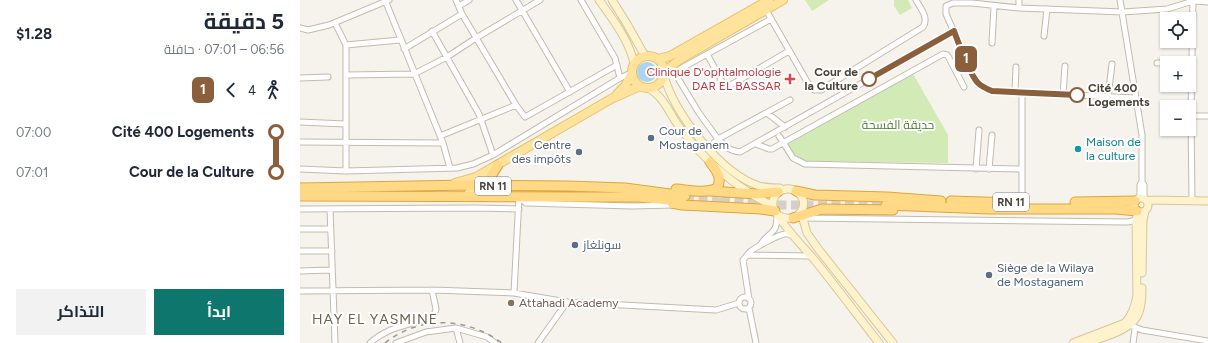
<!DOCTYPE html>
<html lang="ar">
<head>
<meta charset="utf-8">
<style>
	:root { --surface:#fff; --page:#f2f2f3; --text:#1f2937; --muted:#747a83; --accent:#0f766e }
	body { margin:0; font-family:Figtree,Cairo,sans-serif; background:var(--page); color:var(--text); direction:rtl; height:100vh; display:flex; flex-direction:column; font-size:15px; white-space:nowrap }
	* { box-sizing:border-box; margin:0 }
	p { font-size:13px; color:var(--muted) }
	.icon { flex:none; width:22px; height:22px; fill:none; stroke:currentColor; stroke-width:2; stroke-linecap:round; stroke-linejoin:round }
	.map { position:relative; flex:1; overflow:hidden; direction:ltr }
	.details { display:flex; flex-direction:column; background:var(--surface); width:300px }
	.details>* { flex:none }
	.badge { padding:0 8px; border-radius:6px; font-size:14px; line-height:26px }
	.buttons { position:absolute; left:860px; top:12px; display:grid; gap:8px }
	.buttons a { display:grid; place-items:center; width:36px; height:36px; border-radius:0px; background:var(--surface); box-shadow:0 1px 3px #0004; font-size:20px }
	.map>.badge { position:absolute; translate:-50% -50%; box-shadow:0 0 0 2px #fff }
	.legs { display:flex; align-items:center; gap:6px; height:44px; padding:0 16px; font-size:13px }
	.legs p { margin-inline-start:auto }
	.summary { display:flex; align-items:center; justify-content:space-between; height:68px; padding:0 16px }
	h1 { font-size:22px; font-weight:700; line-height:30px }
	.primary-button { display:flex; gap:8px; margin-top:auto; padding:8px 16px }
	.primary-button a { flex:1; height:46px; border-radius:0px; background:var(--accent); color:#fff; font-size:16px; font-weight:700; line-height:46px; text-align:center }
	.primary-button a+a { background:var(--page); color:var(--text) }
	ul { padding:0 16px; list-style:none }
	li { display:flex; align-items:center; gap:14px; height:40px; font-size:15px }
	li i { display:grid; place-items:center; width:6px; height:100%; margin:0 5px; background:currentColor }
	li i::after { content:''; width:10px; height:10px; margin:-5px; border:3px solid; border-radius:50%; background:var(--surface) }
	li p { margin-inline-start:auto }
	li:first-child i { background:linear-gradient(#0000 50%,currentColor 0) }
	li:last-child i { background:linear-gradient(currentColor 50%,#0000 0) }
	main { display:flex; flex:1; min-height:0 }
	.map>svg:first-child { display:block }
	.green { fill:#d2eab5 }
	.water { fill:#a9d4f2 }
	.lines { fill:none; stroke-linecap:round; stroke-linejoin:round }
	.trunk-tunnel { stroke:#d4d0c8; stroke-width:9; stroke-dasharray:9 4.5; stroke-linecap:butt }
	.minor-casing { stroke:#c2bbae; stroke-width:7 }
	.secondary-casing { stroke:#d6c79b; stroke-width:9 }
	.primary-casing { stroke:#e6c16a; stroke-width:10 }
	.trunk-casing { stroke:#e0a43c; stroke-width:11 }
	.minor { stroke:#fff; stroke-width:5 }
	.secondary { stroke:#fff3cd; stroke-width:7 }
	.primary { stroke:#ffe39c; stroke-width:8 }
	.trunk { stroke:#ffd985; stroke-width:9 }
	.rail { stroke:#9a9a9a; stroke-width:1.5; stroke-dasharray:5 5; stroke-linecap:butt }
	.line-1-casing { stroke:#fff; stroke-width:9 }
	.line-1 { stroke:#8b5e3c; stroke-width:6 }
	.health-dot { fill:#e0444e; stroke:#fff; stroke-width:1.5 }
	.stop-1-dot { fill:#fff; stroke:#8b5e3c; stroke-width:2 }
	.service-dot { fill:#5c6f8a; stroke:#fff; stroke-width:1.5 }
	.culture-dot { fill:#0f9aa8; stroke:#fff; stroke-width:1.5 }
	.education-dot { fill:#8d6e63; stroke:#fff; stroke-width:1.5 }
	.labels { text-anchor:middle; stroke-width:4; stroke-linejoin:round; paint-order:stroke }
	.shield { fill:#fff; stroke:#817c74; stroke-width:1 }
	.shield-label { font-size:11px; font-weight:bold; fill:#4b4439 }
	.health-label { font-size:12px; fill:#be3a42; stroke:#fff; text-anchor:end }
	.stop-label { font-size:12px; font-weight:bold; fill:#4b4439; stroke:#fff; text-anchor:end }
	.park-label { font-size:12px; fill:#4a7f2a; stroke:#fff }
	.service-label { font-size:12px; fill:#4e5e75; stroke:#fff; text-anchor:start }
	.culture-label { font-size:12px; fill:#0d838f; stroke:#fff; text-anchor:start }
	.education-label { font-size:12px; fill:#785e54; stroke:#fff; text-anchor:start }
	.quarter-label { font-size:14px; letter-spacing:1px; fill:#6e6250; stroke:#fff }
</style>
</head>
<body>
<main>
<div class="map">
<svg width="908" height="343" viewBox="0 0 908 343">
	<rect width="100%" height="100%" fill="#f6f3ec"/>
	<path class="green" d="M 505,0 L 529,0 L 512,11 Z
		M 594,0 L 608,0 L 612,8 L 600,15 L 594,6 Z
		M 612,72 L 648,135 L 648,163 L 506,161 L 495,156 L 487,145 Z"/>
	<path class="water" d="M337 72a10 10 0 1 1 20 0a10 10 0 1 1-20 0Z"/>
	<g class="lines">
		<path class="trunk-tunnel" d="M 385,198 L 427,203
			M 421,199 L 445,202 L 468,202
			M 464,205 L 586,205"/>
		<g class="minor-casing">
			<path id="minor" d="M 85,0 L 143,143 L 150,168
				M 156,0 L 162,14 L 216,105 L 225,117 L 317,65
				M 216,0 L 270,92
				M 281,0 L 315,58 L 320,78
				M 820,0 L 842,135 L 842,182 L 844,185 L 844,199
				M 159,6 L 169,0
				M 719,8 L 719,0
				M 466,10 L 509,85 L 514,90 L 521,90 L 623,27 C 629,18 621,9 616,0
				M 471,19 L 380,69 L 377,74 L 379,80 L 399,113 L 418,139 L 490,100
				M 35,23 L 46,45 L 46,171
				M 0,28 L 8,30 L 29,25 L 89,0
				M 132,31 L 179,114 L 193,155
				M 744,36 L 747,9
				M 692,43 L 694,6
				M 46,45 L 100,40
				M 104,49 L 162,14
				M 407,54 L 424,85 L 429,86 L 489,51
				M 857,63 L 892,63
				M 46,75 L 114,74 L 147,57 L 176,38 L 240,0
				M 0,78 L 28,77
				M 715,92 L 716,67
				M 763,95 L 765,66
				M 808,97 L 812,64
				M 836,98 L 692,91 L 684,88 L 677,83 L 673,75 L 646,14 L 646,6 L 653,3 L 672,3 L 719,8 L 823,12 L 867,9 L 893,1 L 908,2
				M 467,113 L 485,127
				M 891,116 L 908,116
				M 0,122 L 45,124
				M 140,136 L 216,105
				M 479,136 L 493,158 L 505,164 L 721,169
				M 0,142 L 143,143
				M 456,144 L 469,149 L 472,149 L 643,54 L 647,55 L 649,58 L 664,87
				M 408,148 L 418,139 C 425,146 429,151 440,152 L 654,31
				M 0,169 L 46,171 L 157,168 L 173,164 L 193,155 L 320,78 L 331,73
				M 676,169 L 679,130
				M 689,169 L 692,135
				M 220,198 L 226,203 L 332,206 L 374,205
				M 840,198 L 840,185 L 842,182
				M 892,200 L 891,116 L 893,0
				M 722,203 L 722,93
				M 0,209 L 175,208 L 219,209
				M 30,209 L 35,343
				M 502,218 L 828,222 L 836,220
				M 0,229 L 30,229
				M 461,244 C 471,229 477,236 477,214
				M 0,251 L 32,251
				M 448,255 L 511,256
				M 0,271 L 31,270
				M 0,291 L 132,290 L 214,293 L 267,302 L 416,310 L 439,303
				M 214,293 L 219,197
				M439 303a6 6 0 1 1 12 0a6 6 0 1 1-12 0Z
				M 449,299 L 443,260 C 446,257 448,253 451,251 C 456,247 480,234 485,234 C 487,233 490,235 491,235
				M 449,308 L 456,343
				M 827,324 L 842,330 L 908,341
				M 156,328 L 160,343
				M 70,343 C 91,324 110,327 134,315 L 136,309 L 132,290
				M 96,343 L 126,332 L 156,328 L 187,337 L 195,343
				M 238,343 L 267,302
				M 833,343 L 835,329"/>
		</g>
		<g class="secondary-casing">
			<path id="secondary" d="M 299,0 C 312,18 329,40 334,63
				M 312,0 L 327,24 L 345,56
				M 364,76 C 375,114 420,173 459,186 C 466,188 473,188 480,188
				M 348,88 C 364,96 370,115 380,128 C 405,161 436,188 473,206
				M834 205a7 7 0 1 1 14 0a7 7 0 1 1-14 0Z
				M 846,200 L 908,201
				M 501,212 L 507,233 L 519,250 L 593,343
				M 478,215 C 497,227 513,203 497,192 C 493,189 488,188 483,190 C 476,192 472,199 473,206 C 476,218 503,247 512,257 C 535,285 557,315 579,343
				M 842,273 L 843,220 L 845,211
				M 773,343 L 825,323 C 832,316 835,306 837,296 L 836,220 L 838,212
				M 787,343 C 803,337 834,330 839,312 C 842,304 842,296 842,288"/>
		</g>
		<g class="primary-casing">
			<path id="primary" d="M332 72a16 16 0 1 1 32 0a16 16 0 1 1-32 0Z
				M 358,59 L 370,56 L 469,0
				M 364,72 L 379,60 L 483,0
				M 317,94 L 325,86 L 331,75
				M 155,183 L 176,177 L 311,99 L 340,86
				M 165,197 L 191,171"/>
		</g>
		<g class="trunk-casing">
			<path id="trunk" d="M 198,165 L 190,178 C 191,184 194,185 199,186
				M 0,188 L 168,185 L 268,186 L 325,188 L 385,196
				M 376,189 C 389,190 405,194 417,188 C 423,178 416,170 410,162
				M 409,191 L 457,194 L 478,192
				M 496,191 L 515,195 L 587,197 L 641,201
				M 0,196 L 288,197 L 339,197 L 369,200 L 382,199
				M 651,201 L 716,203
				M 775,202 L 835,201
				M 372,203 L 382,205 L 461,209 L 475,211
				M 586,205 L 689,209 L 816,209 L 837,211
				M 493,218 L 522,209 L 593,210"/>
		</g>
		<use href="#minor" class="minor"/>
		<use href="#secondary" class="secondary"/>
		<use href="#primary" class="primary"/>
		<use href="#trunk" class="trunk"/>
		<path class="rail" d="M 85,343 C 120,315 167,317 202,343"/>
	</g>
	<g class="lines">
		<g class="line-1-casing">
			<path id="line-1" d="M 569,79 L 654,31 C 659,44 669,74 678,83 C 682,87 687,89 692,91 L 777,95"/>
		</g>
		<use href="#line-1" class="line-1"/>
	</g>
	<path class="health-dot" d="M488 73h4v4h4v4h-4v4h-4v-4h-4v-4h4z"/>
	<g class="stop-1-dot">
		<circle cx="569" cy="79" r="7"/>
		<circle cx="777" cy="95" r="7"/>
	</g>
	<g class="service-dot">
		<circle cx="351" cy="138" r="4"/>
		<circle cx="279" cy="152" r="4"/>
		<circle cx="275" cy="245" r="4"/>
		<circle cx="689" cy="275" r="4"/>
	</g>
	<circle class="culture-dot" cx="778" cy="149" r="4"/>
	<circle class="education-dot" cx="211" cy="303" r="4"/>
	<g class="labels">
		<g class="shield">
			<rect x="175" y="177" width="36" height="18" rx="3"/>
			<rect x="693" y="193" width="36" height="18" rx="3"/>
		</g>
		<g class="shield-label">
			<text x="193" y="190">RN 11</text>
			<text x="711" y="206">RN 11</text>
		</g>
		<g class="health-label">
			<text x="481" y="76">Clinique D'ophtalmologie<tspan x="481" dy="14">DAR EL BASSAR</tspan></text>
		</g>
		<g class="stop-label">
			<text x="558" y="76">Cour de<tspan x="558" dy="14">la Culture</tspan></text>
			<text x="788" y="92" text-anchor="start">Cité 400<tspan x="788" dy="14">Logements</tspan></text>
		</g>
		<g class="park-label">
			<text x="598" y="129">حديقة الفسحة</text>
		</g>
		<g class="service-label">
			<text x="359" y="135">Cour de<tspan x="359" dy="14">Mostaganem</tspan></text>
			<text x="271" y="149" text-anchor="end">Centre<tspan x="271" dy="14">des impôts</tspan></text>
			<text x="283" y="249">سونلغاز</text>
			<text x="697" y="272">Siège de la Wilaya<tspan x="697" dy="14">de Mostaganem</tspan></text>
		</g>
		<g class="culture-label">
			<text x="786" y="146">Maison de<tspan x="786" dy="14">la culture</tspan></text>
		</g>
		<g class="education-label">
			<text x="219" y="307">Attahadi Academy</text>
		</g>
		<g class="quarter-label">
			<text x="75" y="324">HAY EL YASMINE</text>
		</g>
	</g>
</svg>
<div class="buttons">
<a><svg class="icon" aria-label="locate" viewBox="0 0 24 24"><circle cx="12" cy="12" r="6"/><path d="M12 2v4M12 18v4M2 12h4M18 12h4"/></svg></a>
<a>+</a>
<a>−</a>
</div>
<b class="badge" style="left:666px;top:59px;background:#8b5e3c;color:#fff">1</b>
</div>
<section class="details">
<div class="summary"><div><h1>5 دقيقة</h1><p>06:56 – 07:01 · حافلة</p></div><b>$1.28</b></div>
<div class="legs"><svg class="icon" aria-label="walk" viewBox="0 0 24 24"><circle cx="13" cy="4" r="2"/><path d="M13 8l-2 6 4 7M11 14l-3 7M7 12l3-4h3l4 4"/></svg>4<svg class="icon" aria-label="back" viewBox="0 0 24 24"><path d="M15 5l-7 7 7 7"/></svg><b class="badge" style="background:#8b5e3c;color:#fff">1</b></div>
<ul>
<li><i style="color:#8b5e3c"></i><b>Cité 400 Logements</b><p>07:00</p></li>
<li><i style="color:#8b5e3c"></i><b>Cour de la Culture</b><p>07:01</p></li>
</ul>
<div class="primary-button"><a>ابدأ</a><a>التذاكر</a></div>
</section>
</main>
</body>
</html>
